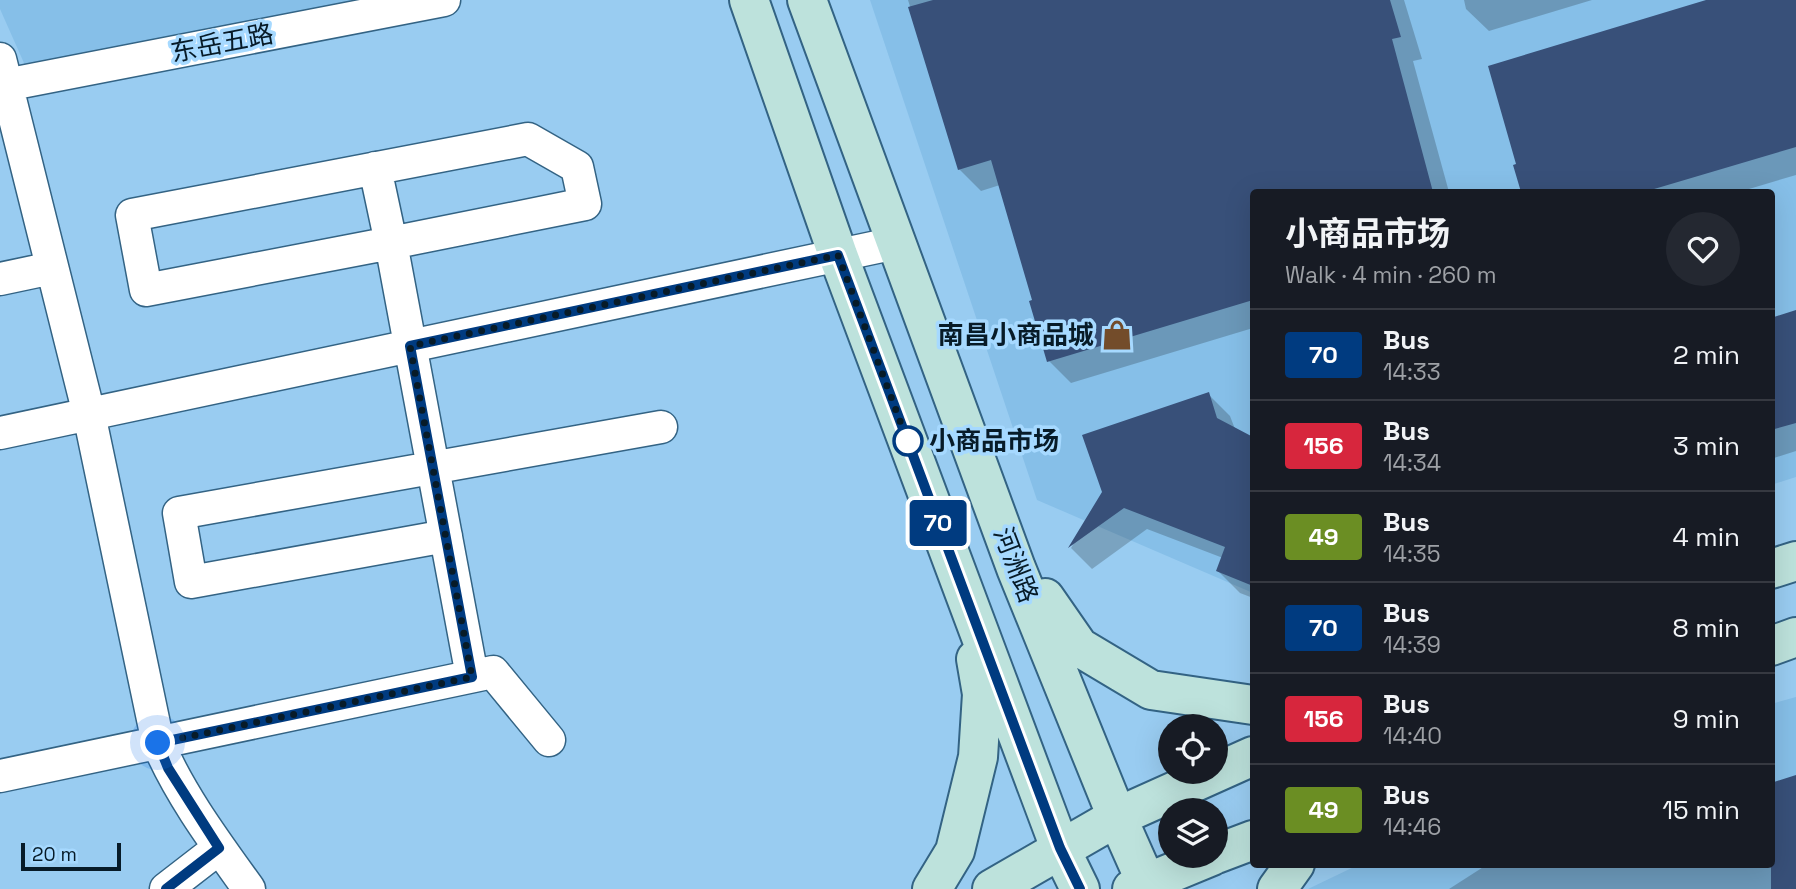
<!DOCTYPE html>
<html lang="en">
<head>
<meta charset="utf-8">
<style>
	:root { --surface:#171b24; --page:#242831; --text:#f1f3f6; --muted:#9ea1a6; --line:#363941 }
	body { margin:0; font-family:"Space Grotesk","Noto Sans SC",sans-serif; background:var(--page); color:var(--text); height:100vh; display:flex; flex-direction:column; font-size:26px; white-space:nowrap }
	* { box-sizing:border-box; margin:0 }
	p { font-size:23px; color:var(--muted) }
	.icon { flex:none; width:38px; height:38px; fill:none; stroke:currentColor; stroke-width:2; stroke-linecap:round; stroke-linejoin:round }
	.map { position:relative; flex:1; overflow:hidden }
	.side { position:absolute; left:1250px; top:189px; width:525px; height:679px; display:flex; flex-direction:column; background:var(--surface); border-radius:7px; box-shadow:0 7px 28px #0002 }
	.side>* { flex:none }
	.badge { padding:0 14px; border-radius:5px; font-size:24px; line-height:46px }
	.controls { position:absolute; left:1158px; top:714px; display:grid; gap:14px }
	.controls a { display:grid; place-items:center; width:70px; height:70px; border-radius:50%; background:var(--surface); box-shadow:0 7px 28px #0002; font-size:35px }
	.scale { position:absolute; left:21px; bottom:18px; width:100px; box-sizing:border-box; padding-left:7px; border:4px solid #071b28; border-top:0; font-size:19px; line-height:24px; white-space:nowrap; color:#071b28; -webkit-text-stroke:5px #a6d9ff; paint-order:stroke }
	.you { position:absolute; width:35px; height:35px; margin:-18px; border:5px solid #fff; border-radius:50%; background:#1a73e8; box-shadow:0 0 0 10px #1a73e833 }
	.map>.badge { position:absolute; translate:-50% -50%; box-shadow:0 0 0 4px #fff }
	.round { display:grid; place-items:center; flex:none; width:74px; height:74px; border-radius:37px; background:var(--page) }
	.summary { display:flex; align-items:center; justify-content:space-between; height:119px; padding:0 35px }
	h1 { font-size:33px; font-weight:700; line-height:52px }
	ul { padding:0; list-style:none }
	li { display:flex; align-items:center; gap:21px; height:91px; padding:0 35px; border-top:2px solid var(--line) }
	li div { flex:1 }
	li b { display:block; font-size:26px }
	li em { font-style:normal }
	li .badge { min-width:77px; font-weight:700; text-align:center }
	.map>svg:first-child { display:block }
	.built { fill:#86bfe8 }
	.shadow { fill:#0003 }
	.building { fill:#385079 }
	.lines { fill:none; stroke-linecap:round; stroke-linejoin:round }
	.minor-casing { stroke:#336384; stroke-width:35 }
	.secondary-casing { stroke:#336384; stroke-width:42 }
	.minor { stroke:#fff; stroke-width:32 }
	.secondary { stroke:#bde2dc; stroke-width:38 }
	.line-casing { stroke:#fff; stroke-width:16 }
	.line { stroke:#003b80; stroke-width:10 }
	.walk { stroke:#071b28; stroke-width:7; stroke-dasharray:0 12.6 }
	.stop-dot { fill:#fff; stroke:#003b80; stroke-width:3.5 }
	.labels { text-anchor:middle; stroke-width:7; stroke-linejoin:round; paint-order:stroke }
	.street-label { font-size:26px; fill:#071b28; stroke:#a6d9ff }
	.poi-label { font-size:26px; font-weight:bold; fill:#071b28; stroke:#a6d9ff; text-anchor:end }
	.stop-label { font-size:26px; font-weight:bold; fill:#071b28; stroke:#a6d9ff; text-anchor:start }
</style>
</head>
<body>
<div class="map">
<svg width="1796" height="889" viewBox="0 0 1796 889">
	<rect width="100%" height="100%" fill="#99ccf1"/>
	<path class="built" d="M 0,0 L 366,0 L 28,72 L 0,9 Z
		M 870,0 L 1796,0 L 1796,477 L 1771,485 L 1771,192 L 1253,192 L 1253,593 L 1037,500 Z
		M 1796,697 L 1796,889 L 1308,889 L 1360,864 L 1771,864 L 1771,704 Z"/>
	<path class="shadow" d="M 908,0 L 1404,0 L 1422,59 L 1413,61 L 1449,192 L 1253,192 L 1253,328 L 1071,383 L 1049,361 L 1034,301 L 1000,185 L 981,191 L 959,169 Z
		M 1464,0 L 1592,0 L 1489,31 L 1466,9 Z
		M 1712,0 L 1796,0 L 1796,175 L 1739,192 L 1522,192 L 1515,167 Z
		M 1796,312 L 1796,451 L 1771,459 L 1771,320 Z
		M 1208,394 L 1230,416 L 1235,429 L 1253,439 L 1253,598 L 1240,593 L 1218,571 L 1223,558 L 1147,529 L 1092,569 L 1071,548 L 1104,493 Z
		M 1796,777 L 1796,889 L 1449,889 L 1488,864 L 1636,864 L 1656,867 L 1672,864 L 1771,864 L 1771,785 Z"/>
	<path class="building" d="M 933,0 L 1390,0 L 1401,37 L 1392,39 L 1433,192 L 1253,192 L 1253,300 L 1047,362 L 1029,301 L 1032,300 L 991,160 L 958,170 L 908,7 Z
		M 1706,0 L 1796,0 L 1796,147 L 1644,192 L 1521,192 L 1513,165 L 1516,164 L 1488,66 Z
		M 1796,310 L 1796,423 L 1771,430 L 1771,318 Z
		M 1209,392 L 1217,418 L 1253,437 L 1253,586 L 1216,571 L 1225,547 L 1124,508 L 1068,548 L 1102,492 L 1082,435 Z
		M 1796,775 L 1796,889 L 1771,889 L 1771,783 Z"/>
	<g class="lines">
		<g class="minor-casing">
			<path id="minor" d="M 0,59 L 89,414 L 158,743 C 180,795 216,843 249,889
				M 0,86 L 444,0
				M 375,168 L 391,243 L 146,290 L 132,215 L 528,139 L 577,167 L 585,204 L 391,243 L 472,676
				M 0,279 L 52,268
				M 0,433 L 896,243
				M 446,536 L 191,582 L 179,513 L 661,427
				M 0,776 L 493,672 L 549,740
				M 166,889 L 219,848"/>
		</g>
		<g class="secondary-casing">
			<path id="secondary" d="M 749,0 L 838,255 L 1060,848 L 1080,889
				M 807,0 L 1016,568 L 1117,817 L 1149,889
				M 1771,569 L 1796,561
				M 1045,598 L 1079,647 L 1151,690 L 1253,705
				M 1771,646 L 1796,637
				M 1216,854 L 1253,840
				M 932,889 L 955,851 L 978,757 L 982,694 L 976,659
				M 992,889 L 1117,817 L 1253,756
				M 1132,889 L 1212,856
				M 1277,889 L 1295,864"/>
		</g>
		<use href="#minor" class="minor"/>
		<use href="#secondary" class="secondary"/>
	</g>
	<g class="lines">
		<g class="line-casing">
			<path id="line" d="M 166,889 L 219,848 L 168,768 L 158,743 L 472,677 L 410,346 L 838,255 L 1060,848 L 1080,889"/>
		</g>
		<use href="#line" class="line"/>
		<path class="walk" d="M 158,743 L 472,677 L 410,346 L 838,255 L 912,453 L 908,441"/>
	</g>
	<defs>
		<g id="shop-bare" transform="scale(2.415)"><path d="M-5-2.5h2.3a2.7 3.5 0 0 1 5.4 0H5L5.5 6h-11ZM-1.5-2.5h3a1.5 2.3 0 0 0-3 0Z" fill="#734c2a" stroke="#a6d9ff" stroke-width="2.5" paint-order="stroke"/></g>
	</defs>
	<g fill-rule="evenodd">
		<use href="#shop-bare" x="1117" y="335"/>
	</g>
	<circle class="stop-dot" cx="908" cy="441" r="14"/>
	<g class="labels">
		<g class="street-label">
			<text transform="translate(222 43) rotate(-11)" y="9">东岳五路</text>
			<text transform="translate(1016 565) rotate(69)" y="9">河洲路</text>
		</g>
		<g class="poi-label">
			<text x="1094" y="344">南昌小商品城</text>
		</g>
		<g class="stop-label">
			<text x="929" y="450">小商品市场</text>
		</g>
	</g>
</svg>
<div class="controls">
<a><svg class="icon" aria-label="locate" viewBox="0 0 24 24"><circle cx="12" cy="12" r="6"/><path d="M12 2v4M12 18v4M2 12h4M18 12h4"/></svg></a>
<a><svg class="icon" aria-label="layers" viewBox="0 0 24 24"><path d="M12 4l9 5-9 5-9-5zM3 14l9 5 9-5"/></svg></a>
</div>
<div class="scale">20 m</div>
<div class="you" style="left:158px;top:743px"></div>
<b class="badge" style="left:938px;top:523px;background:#003b80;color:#fff">70</b>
<section class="side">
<div class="summary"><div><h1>小商品市场</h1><p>Walk · 4 min · 260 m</p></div><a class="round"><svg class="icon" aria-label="heart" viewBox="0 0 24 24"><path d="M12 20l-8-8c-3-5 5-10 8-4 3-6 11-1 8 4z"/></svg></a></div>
<ul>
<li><span class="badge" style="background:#003b80;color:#fff">70</span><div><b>Bus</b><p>14:33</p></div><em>2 min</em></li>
<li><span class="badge" style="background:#d7263d;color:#fff">156</span><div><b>Bus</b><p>14:34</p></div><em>3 min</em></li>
<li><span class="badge" style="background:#6b8e23;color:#fff">49</span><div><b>Bus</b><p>14:35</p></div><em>4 min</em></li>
<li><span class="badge" style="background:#003b80;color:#fff">70</span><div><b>Bus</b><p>14:39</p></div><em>8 min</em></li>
<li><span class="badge" style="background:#d7263d;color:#fff">156</span><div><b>Bus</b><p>14:40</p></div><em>9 min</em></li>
<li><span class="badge" style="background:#6b8e23;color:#fff">49</span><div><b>Bus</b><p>14:46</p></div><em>15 min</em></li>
</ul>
</section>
</div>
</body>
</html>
